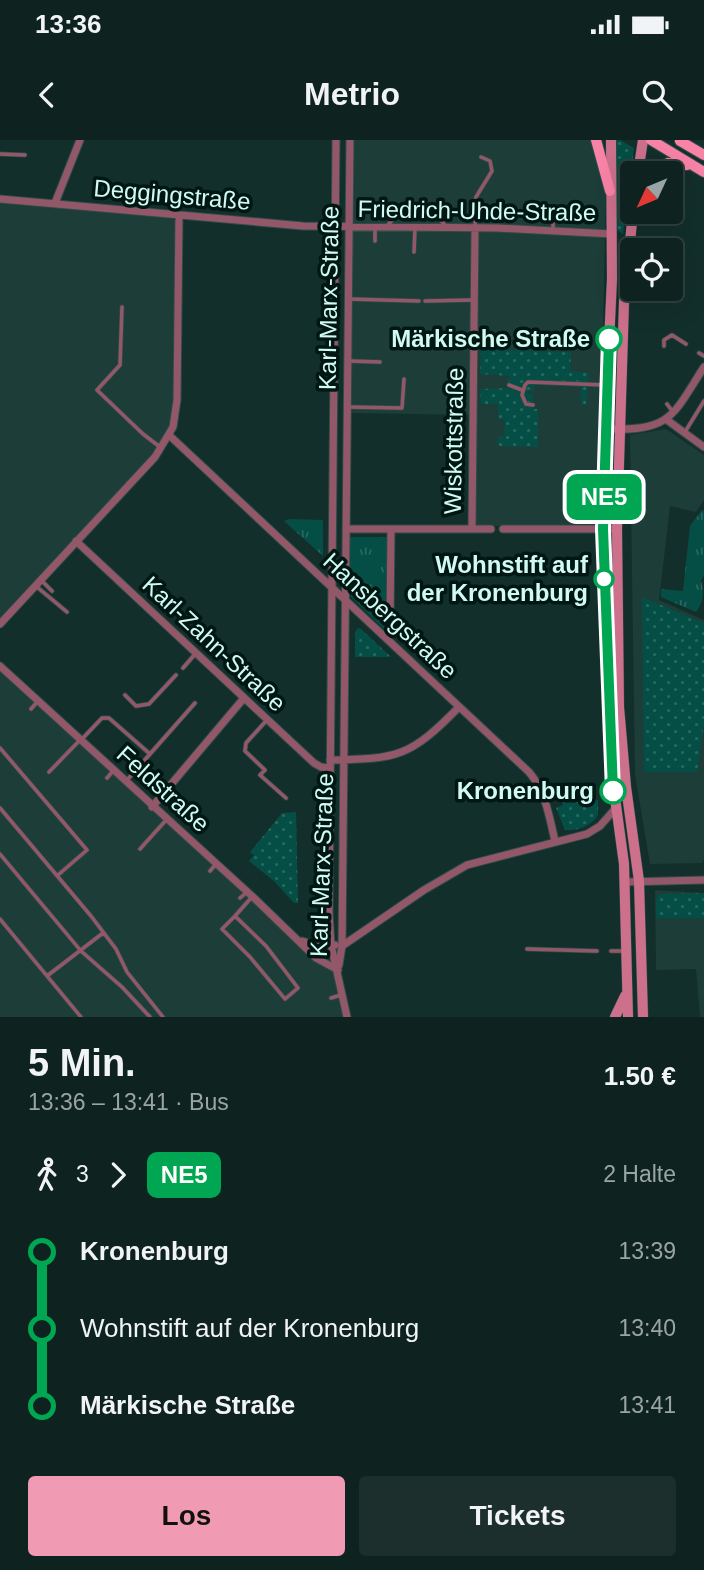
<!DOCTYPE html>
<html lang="de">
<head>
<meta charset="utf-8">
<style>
	:root { --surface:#0e2320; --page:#1c2f2d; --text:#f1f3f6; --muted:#9ba4a5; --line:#2e403e; --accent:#f19ab3 }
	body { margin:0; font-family:Arial,sans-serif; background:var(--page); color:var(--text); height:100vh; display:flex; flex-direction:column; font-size:26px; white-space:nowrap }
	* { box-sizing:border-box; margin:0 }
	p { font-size:23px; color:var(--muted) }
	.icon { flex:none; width:38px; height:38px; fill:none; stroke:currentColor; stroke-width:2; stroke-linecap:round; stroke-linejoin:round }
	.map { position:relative; height:877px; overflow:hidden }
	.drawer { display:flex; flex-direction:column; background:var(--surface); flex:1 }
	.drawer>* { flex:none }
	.badge { padding:0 14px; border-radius:10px; font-size:24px; line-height:46px }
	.needle { width:46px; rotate:226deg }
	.buttons { position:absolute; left:620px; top:21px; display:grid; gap:14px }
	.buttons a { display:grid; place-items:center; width:63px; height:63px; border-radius:7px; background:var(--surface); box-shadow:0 7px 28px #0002,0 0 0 2px var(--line); font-size:35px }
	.map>.badge { position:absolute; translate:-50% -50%; box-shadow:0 0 0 4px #fff }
	.legs { display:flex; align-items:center; gap:10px; height:77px; padding:0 28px; font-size:23px }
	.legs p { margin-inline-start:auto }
	.head { display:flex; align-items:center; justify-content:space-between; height:119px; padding:0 28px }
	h1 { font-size:38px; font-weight:700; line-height:52px }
	.action { display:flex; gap:14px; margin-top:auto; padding:14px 28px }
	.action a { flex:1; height:80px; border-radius:7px; background:var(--accent); color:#111; font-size:28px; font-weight:700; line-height:80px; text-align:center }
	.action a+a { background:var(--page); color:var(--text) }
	ul { padding:0 28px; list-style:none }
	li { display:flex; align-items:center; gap:24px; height:77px; font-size:26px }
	li i { display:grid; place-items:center; width:10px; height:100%; margin:0 9px; background:currentColor }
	li i::after { content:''; width:18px; height:18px; margin:-9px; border:5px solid; border-radius:50%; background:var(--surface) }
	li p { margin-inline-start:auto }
	li:first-child i { background:linear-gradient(#0000 50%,currentColor 0) }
	li:last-child i { background:linear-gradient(currentColor 50%,#0000 0) }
	.status { display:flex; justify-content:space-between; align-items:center; height:49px; padding:0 35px; background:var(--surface); direction:ltr }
	.status svg { height:19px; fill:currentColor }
	header { display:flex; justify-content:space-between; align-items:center; height:91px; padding:0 28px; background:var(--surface); font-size:32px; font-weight:700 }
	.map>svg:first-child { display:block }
	.built { fill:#1c3d38 }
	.grass { fill:url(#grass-dots) }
	.park { fill:url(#park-tufts) }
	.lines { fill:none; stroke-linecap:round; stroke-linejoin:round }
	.lane-casing { stroke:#2e4c47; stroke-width:5 }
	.street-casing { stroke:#2e4c47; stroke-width:9 }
	.secondary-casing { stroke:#2e4c47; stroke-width:11 }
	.primary-casing { stroke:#2e4c47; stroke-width:12 }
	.lane { stroke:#925869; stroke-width:3.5 }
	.street { stroke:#925869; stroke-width:7 }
	.secondary { stroke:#cc708c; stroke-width:10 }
	.primary { stroke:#f982a7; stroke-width:10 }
	.line-1-casing { stroke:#fff; stroke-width:16 }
	.line-1 { stroke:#00a651; stroke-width:10 }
	.stop-1-dot { fill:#fff; stroke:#00a651; stroke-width:3.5 }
	.labels { text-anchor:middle; stroke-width:7; stroke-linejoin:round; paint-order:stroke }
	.street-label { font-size:24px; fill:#d1fbf2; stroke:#001713 }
	.stop-label { font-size:24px; font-weight:bold; fill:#d1fbf2; stroke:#001713; text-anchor:end }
</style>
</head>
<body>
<div class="status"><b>13:36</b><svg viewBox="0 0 49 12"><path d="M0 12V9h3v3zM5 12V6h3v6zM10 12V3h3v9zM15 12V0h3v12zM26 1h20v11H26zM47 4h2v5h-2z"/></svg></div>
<header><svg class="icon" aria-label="back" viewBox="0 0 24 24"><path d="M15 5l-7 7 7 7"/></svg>Metrio<svg class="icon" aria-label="search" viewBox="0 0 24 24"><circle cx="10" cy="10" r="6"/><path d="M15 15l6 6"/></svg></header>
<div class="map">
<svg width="704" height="877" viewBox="0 0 704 877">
	<defs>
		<pattern id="grass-dots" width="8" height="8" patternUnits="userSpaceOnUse" patternTransform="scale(1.75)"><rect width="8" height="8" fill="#054e45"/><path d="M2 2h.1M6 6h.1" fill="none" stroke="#286860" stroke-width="1.8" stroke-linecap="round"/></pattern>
		<pattern id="park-tufts" width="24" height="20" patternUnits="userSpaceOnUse" patternTransform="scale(1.75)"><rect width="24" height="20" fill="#054e45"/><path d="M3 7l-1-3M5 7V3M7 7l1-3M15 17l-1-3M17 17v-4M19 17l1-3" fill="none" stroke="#286860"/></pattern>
	</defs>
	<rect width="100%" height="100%" fill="#132f2b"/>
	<path class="built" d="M 352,0 L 592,0 L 606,51 L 599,385 L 476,386 L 476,275 L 350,273 Z
		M 0,62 L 175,77 L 173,260 L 170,286 L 151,316 L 0,479 Z
		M 666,289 L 704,315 L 704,360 L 696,372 L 670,366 L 659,460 L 704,480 L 704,719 L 702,723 L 650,724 L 635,634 L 630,295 Z
		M 0,528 L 317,821 L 332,822 L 344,877 L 0,877 Z
		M 655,750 L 704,753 L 704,877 L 700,877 L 696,829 L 656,830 Z"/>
	<path class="grass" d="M 615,0 L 620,0 L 634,8 L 623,94 L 615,89 Z
		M 481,209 L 571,212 L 570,231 L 589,233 L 586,265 L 581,265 L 581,246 L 534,245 L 534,252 L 529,250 L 527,254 L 533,254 L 533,269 L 538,269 L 538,307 L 498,306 L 498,296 L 504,296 L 505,280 L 498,279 L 498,264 L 481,264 L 480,249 L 508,248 L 509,236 L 480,234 Z
		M 642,457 L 704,483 L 704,583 L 697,632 L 644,632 Z
		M 358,488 L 361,489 L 391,517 L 355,517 L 355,492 Z
		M 560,644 L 579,657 L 598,660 L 598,675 C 592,686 577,691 565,690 L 556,668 L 563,665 L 561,656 L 554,657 L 551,651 Z
		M 296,672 L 298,763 L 294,763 L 275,742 L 249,721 L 254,715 L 250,712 L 282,673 Z
		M 704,753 L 704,778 L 656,778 L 656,759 L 660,754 Z"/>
	<path class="park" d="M 702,370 L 704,371 L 704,436 L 701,440 C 704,452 704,461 696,472 L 661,457 L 661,449 L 683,451 L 690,386 Z
		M 290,379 L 323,380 L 323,416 L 284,381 Z
		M 350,397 L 387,397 L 388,486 L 385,488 L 383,488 L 350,456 Z"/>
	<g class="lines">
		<g class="lane-casing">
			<path id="lane" d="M 0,14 L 25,15
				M 553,80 L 553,91
				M 388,85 L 405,65 L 425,65 L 446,86
				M 475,88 L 476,57 L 492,31 L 490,21 L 481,17
				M 375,101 L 375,87
				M 414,112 L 415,87
				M 348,159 L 419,161
				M 425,161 L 472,160
				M 122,167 L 120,225 L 97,250 L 143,294 L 160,307
				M 474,204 L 504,205
				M 664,206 L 664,200 L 672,195 L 686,204
				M 699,213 L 704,216
				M 349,221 L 380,222
				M 509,245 L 522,250
				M 667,264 L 673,272
				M 533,265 L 526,264 L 522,255 L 525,245 L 528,242 L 605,245
				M 349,267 L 402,268 L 404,239
				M 685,292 L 704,261
				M 41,440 L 52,451
				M 37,447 L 67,472
				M 183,528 L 196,513
				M 125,555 L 136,566 L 149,564 L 176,535
				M 31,569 L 38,561
				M 266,581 L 246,603 L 245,611 L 265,630 L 260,635 L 286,658
				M 82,599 L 102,578 L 109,578 L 150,614 L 127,640
				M 0,608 L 87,710 L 58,735
				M 150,614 L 195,563
				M 49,632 L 80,600
				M 107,638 L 113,631
				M 0,668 L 91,776 L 116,809 L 127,832 L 163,877
				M 140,709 L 167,679
				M 0,714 L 81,811 L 122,847 L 150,877
				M 210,731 L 216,724
				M 240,758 L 247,752
				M 235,776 L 266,806 L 298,848 L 285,859 L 250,817 L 222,789 Z
				M 235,776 L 251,758
				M 0,779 L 81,877
				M 527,809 L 597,811
				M 611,811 L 625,811
				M 47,836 L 103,793
				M 331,858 L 341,855"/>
		</g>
		<g class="street-casing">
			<path id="street" d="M 336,0 L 329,772 L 331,805 L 347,877
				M 0,59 L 303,86 L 497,88 L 612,94
				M 55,63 L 80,0
				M 667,280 L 704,307
				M 606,289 C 671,291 672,277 704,227
				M 170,296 L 529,632 C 546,652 549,676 555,701
				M 346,389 L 491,389
				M 472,389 L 475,88
				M 503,389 L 617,389
				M 76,401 L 314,623 L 321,627 L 330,628
				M 0,484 L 155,317 L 173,287 L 177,260 L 179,75
				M 387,499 L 390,482 L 391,389
				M 0,526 L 253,757 L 316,818 L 338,830
				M 330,620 C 398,619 410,617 459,567
				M 152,667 L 244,558
				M 625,742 L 704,740
				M 302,801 L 312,804 L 335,805
				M 342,806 L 424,750 L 467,725 L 587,694 L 600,686 L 615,669
				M 339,825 L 342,806 L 350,0"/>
		</g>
		<g class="secondary-casing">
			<path id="secondary" d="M 611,0 L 612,139 L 607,245 L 604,439 L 612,636 L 624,724 L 628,877
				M 638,33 L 643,0
				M 633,72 L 624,162 L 617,389 L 619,567 L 626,647 L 639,741 L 643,877
				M 615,877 L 625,856"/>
		</g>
		<g class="primary-casing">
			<path id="primary" d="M 596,0 L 610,51
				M 651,0 L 704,32
				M 680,1 L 704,15
				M 652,33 L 668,23 L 687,25"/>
		</g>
		<use href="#lane" class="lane"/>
		<use href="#street" class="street"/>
		<use href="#secondary" class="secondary"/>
		<use href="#primary" class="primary"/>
	</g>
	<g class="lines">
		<g class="line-1-casing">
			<path id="line-1" d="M 609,199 L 603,389 L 613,651"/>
		</g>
		<use href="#line-1" class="line-1"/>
	</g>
	<g class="stop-1-dot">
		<circle cx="609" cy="199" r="12"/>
		<circle cx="604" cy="439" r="9"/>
		<circle cx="613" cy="651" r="12"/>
	</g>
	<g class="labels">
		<g class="street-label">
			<text transform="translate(172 55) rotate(5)" y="8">Deggingstraße</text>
			<text transform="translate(477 71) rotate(1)" y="8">Friedrich-Uhde-Straße</text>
			<text transform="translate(329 158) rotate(-89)" y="8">Karl-Marx-Straße</text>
			<text transform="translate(454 301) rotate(-89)" y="8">Wiskottstraße</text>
			<text transform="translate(390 476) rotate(43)" y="8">Hansbergstraße</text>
			<text transform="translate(214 504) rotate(43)" y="8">Karl-Zahn-Straße</text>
			<text transform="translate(163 649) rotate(42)" y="8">Feldstraße</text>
			<text transform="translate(322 725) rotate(-88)" y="8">Karl-Marx-Straße</text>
		</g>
		<g class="stop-label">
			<text x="590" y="207">Märkische Straße</text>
			<text x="588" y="433">Wohnstift auf<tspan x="588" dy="28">der Kronenburg</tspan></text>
			<text x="594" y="659">Kronenburg</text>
		</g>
	</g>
</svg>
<div class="buttons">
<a><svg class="needle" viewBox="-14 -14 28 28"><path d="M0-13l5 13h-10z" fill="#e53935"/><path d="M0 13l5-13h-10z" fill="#9ba4a5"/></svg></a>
<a><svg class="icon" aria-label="locate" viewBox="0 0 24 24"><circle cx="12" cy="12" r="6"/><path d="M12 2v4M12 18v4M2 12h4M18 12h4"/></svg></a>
</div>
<b class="badge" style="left:604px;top:357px;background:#00a651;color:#fff">NE5</b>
</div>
<section class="drawer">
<div class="head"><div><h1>5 Min.</h1><p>13:36 – 13:41 · Bus</p></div><b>1.50 €</b></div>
<div class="legs"><svg class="icon" aria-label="walk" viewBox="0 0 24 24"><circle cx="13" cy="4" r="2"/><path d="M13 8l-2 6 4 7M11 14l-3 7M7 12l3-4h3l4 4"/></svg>3<svg class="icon" aria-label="forward" viewBox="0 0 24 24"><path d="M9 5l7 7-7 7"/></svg><b class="badge" style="background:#00a651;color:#fff">NE5</b><p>2 Halte</p></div>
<ul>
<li><i style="color:#00a651"></i><b>Kronenburg</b><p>13:39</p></li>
<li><i style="color:#00a651"></i><span>Wohnstift auf der Kronenburg</span><p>13:40</p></li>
<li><i style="color:#00a651"></i><b>Märkische Straße</b><p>13:41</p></li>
</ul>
<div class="action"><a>Los</a><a>Tickets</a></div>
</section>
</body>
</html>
